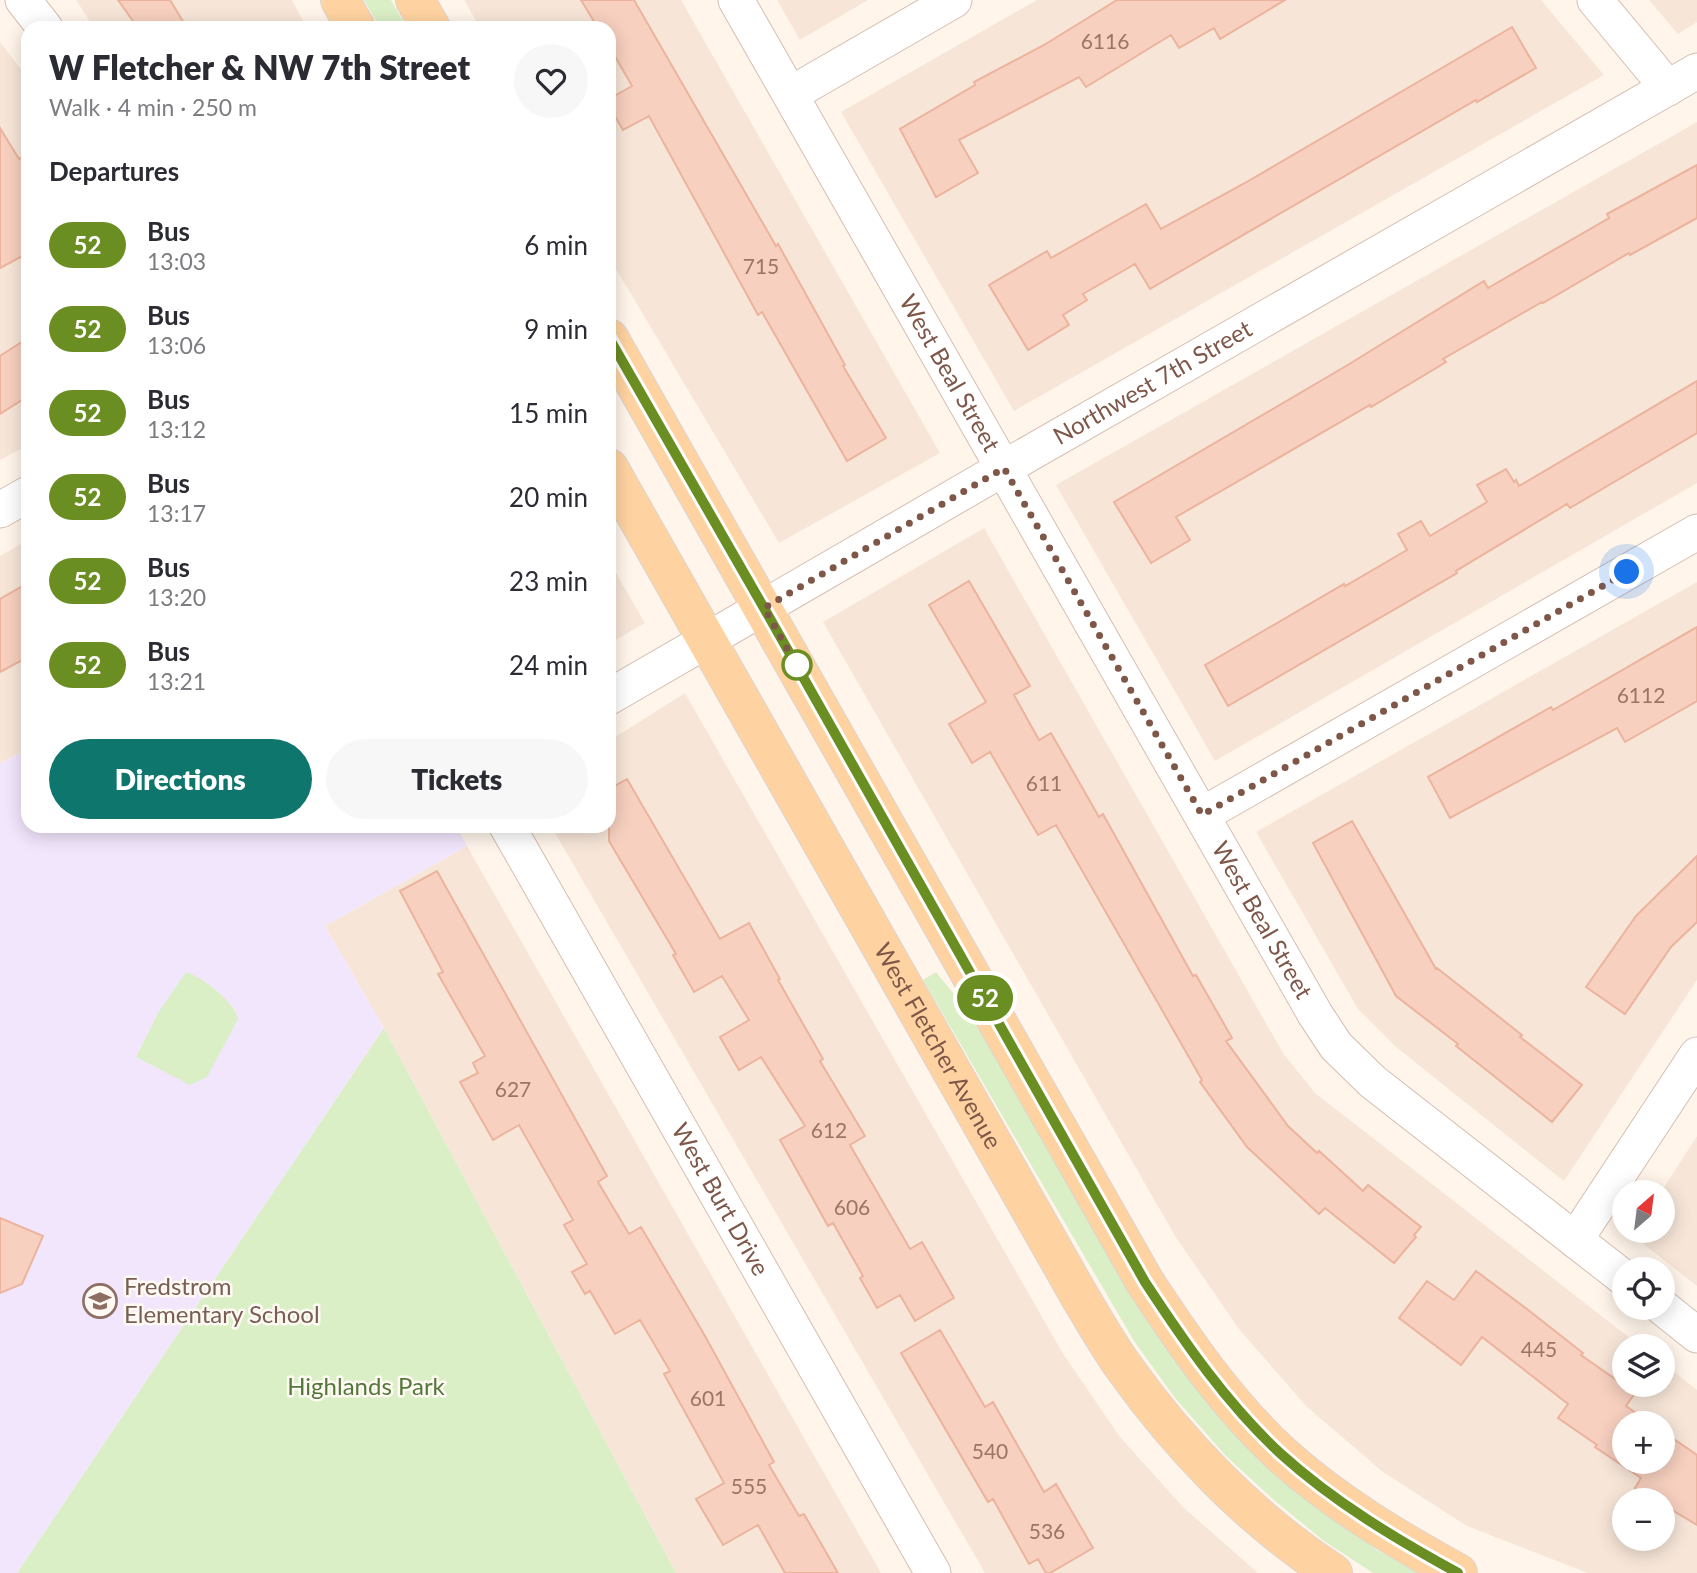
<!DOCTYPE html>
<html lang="en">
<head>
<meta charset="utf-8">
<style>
	:root { --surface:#fff; --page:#f7f7f7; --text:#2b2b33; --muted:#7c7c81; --accent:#0f766e }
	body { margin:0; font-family:Lato,sans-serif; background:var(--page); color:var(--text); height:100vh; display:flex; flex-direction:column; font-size:26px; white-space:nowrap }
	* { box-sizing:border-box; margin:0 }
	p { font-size:23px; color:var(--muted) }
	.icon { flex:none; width:38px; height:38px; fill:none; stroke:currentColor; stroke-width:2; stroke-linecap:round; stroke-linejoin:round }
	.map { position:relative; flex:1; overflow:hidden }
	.side { position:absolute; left:21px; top:21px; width:595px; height:812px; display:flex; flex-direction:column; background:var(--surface); border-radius:21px; box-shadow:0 4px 18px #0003 }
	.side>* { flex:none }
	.badge { padding:0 14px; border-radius:23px; font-size:24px; line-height:46px }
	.needle { width:46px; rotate:28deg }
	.buttons { position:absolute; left:1612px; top:1180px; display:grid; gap:14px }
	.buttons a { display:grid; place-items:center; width:63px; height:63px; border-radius:50%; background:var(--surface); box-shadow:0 4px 18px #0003; font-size:35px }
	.you { position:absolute; width:35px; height:35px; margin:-18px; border:5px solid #fff; border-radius:50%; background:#1a73e8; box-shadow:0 0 0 10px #1a73e833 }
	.map>.badge { position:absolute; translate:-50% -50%; box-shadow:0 0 0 4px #fff }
	h2 { padding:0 28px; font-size:26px; line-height:63px }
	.round { display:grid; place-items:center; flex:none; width:74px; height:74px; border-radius:37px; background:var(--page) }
	.summary { display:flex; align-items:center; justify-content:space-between; height:119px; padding:0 28px }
	h1 { font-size:33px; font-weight:800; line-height:52px }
	.action { display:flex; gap:14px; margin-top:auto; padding:14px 28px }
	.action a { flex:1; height:80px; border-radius:42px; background:var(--accent); color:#fff; font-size:28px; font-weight:800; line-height:80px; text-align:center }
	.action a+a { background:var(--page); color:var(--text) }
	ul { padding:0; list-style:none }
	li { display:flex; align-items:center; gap:21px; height:84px; padding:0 28px }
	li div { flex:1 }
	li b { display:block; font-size:26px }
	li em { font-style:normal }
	li .badge { min-width:77px; font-weight:700; text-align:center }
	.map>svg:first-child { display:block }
	.residential { fill:#f7e6d8; fill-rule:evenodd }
	.education { fill:#f2e6fc }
	.green { fill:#dbefc6 }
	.building { fill:#f7d0bf; stroke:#ecb39d; stroke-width:2 }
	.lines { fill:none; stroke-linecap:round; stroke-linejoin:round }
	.minor-casing { stroke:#d6bdb0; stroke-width:37 }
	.major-casing { stroke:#ddd3d0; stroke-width:40 }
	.minor { stroke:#fff; stroke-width:35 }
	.major { stroke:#ffd3a1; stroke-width:38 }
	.line-casing { stroke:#fff; stroke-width:16 }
	.line { stroke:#6b8e23; stroke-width:10 }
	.walk { stroke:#7e5749; stroke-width:7; stroke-dasharray:0 12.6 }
	.stop-dot { fill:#fff; stroke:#6b8e23; stroke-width:3.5 }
	.labels { text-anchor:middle; stroke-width:5; stroke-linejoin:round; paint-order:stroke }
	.number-label { font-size:21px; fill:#9c7566 }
	.street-label { font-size:24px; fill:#7e5749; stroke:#fff9f3 }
	.education-label { font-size:24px; fill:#785e54; stroke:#fff9f3; text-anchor:start }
	.park-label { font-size:24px; fill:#53783a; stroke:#fff9f3 }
</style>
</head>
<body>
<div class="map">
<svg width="1697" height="1573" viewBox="0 0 1697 1573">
	<rect width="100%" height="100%" fill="#fff5ea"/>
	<path class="residential" d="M 76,0 L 292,0 L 307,28 L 94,28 Z
		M 464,0 L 681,0 L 940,453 L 779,543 L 609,257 L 609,28 L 480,28 Z
		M 777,0 L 868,0 L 800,40 Z
		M 1037,0 L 1541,0 L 1604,75 L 1014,411 L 841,112 Z
		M 1649,0 L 1697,0 L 1697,22 L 1678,34 Z
		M 0,42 L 28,78 L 28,445 L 0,460 Z
		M 1697,122 L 1697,483 L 1215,761 L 1056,485 Z
		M 984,528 L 1283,1053 L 1315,1093 L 1640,1346 L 1624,1346 L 1624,1384 L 1662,1384 L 1663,1363 L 1697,1390 L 1697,1573 L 1588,1573 L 1467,1526 L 1383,1472 L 1306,1406 L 1239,1329 L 1175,1236 L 823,622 ZM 1624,1423 L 1662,1423 L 1662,1461 L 1624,1461 ZM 1624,1500 L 1662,1500 L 1662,1538 L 1624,1538 Z
		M 28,540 L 28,749 L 0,763 L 0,556 Z
		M 609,561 L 645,623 L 609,644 Z
		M 1697,582 L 1697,980 L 1564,1181 L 1436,1079 L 1394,1045 L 1358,1009 L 1256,832 Z
		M 685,693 L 1062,1352 L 1120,1437 L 1183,1507 L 1258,1573 L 985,1573 L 551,826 L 609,826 L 609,741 Z
		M 467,846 L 881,1573 L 676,1573 L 384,1028 L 325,926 Z
		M 1697,1136 L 1697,1286 L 1633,1236 L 1637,1230 L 1662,1230 L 1661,1192 Z"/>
	<path class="education" d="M 28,749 L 28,826 L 456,826 L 467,846 L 325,926 L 384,1028 L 17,1573 L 0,1573 L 0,763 Z"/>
	<path class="green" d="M 364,0 L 391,0 L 407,28 L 380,28 Z
		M 186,972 C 202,977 235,1002 238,1019 L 207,1077 L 190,1085 L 136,1057 L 158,1013 Z
		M 936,972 L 966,1009 L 992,1051 L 1148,1322 L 1184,1371 L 1298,1492 L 1377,1550 L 1418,1573 L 1373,1573 L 1324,1541 L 1275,1501 L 1226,1456 L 1175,1398 L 1134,1341 L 923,980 Z
		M 384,1028 L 676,1573 L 17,1573 Z"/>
	<path class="building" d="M 118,0 L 170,0 L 187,28 L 138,28 Z
		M 581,0 L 634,0 L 776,246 L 778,244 L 803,289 L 845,365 L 843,366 L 886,438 L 847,461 L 762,312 L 758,315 L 649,116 L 623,130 L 609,106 L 609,99 L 632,86 L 609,46 L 609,28 L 598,28 Z
		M 1117,0 L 1285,0 L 1220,39 L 1214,28 L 1179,48 L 1171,35 L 1086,87 L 1079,77 L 959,140 L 978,173 L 936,197 L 900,129 L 975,85 L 974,82 L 1044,45 Z
		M 1512,27 L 1536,68 L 1477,102 L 1476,100 L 1150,289 L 1135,264 L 1083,294 L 1087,300 L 1063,315 L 1069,325 L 1028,350 L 989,285 L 1047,251 L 1051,258 L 1146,204 L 1161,229 L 1245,183 Z
		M 0,128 L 19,159 L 28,154 L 28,253 L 0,268 Z
		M 1697,165 L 1697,218 L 1630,255 L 1629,253 L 1543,303 L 1542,302 L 1443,359 L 1446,362 L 1371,407 L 1370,405 L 1176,517 L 1190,540 L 1151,563 L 1114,502 L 1346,366 L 1484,281 L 1488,288 L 1609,218 L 1607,214 Z
		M 28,338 L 28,396 L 0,414 L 0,356 Z
		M 1697,381 L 1697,433 L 1570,508 L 1567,504 L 1456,571 L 1457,573 L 1228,706 L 1205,665 L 1344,584 L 1345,586 L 1407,550 L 1398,534 L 1421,521 L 1430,536 L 1487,502 L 1477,485 L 1506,469 L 1514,482 L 1516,480 L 1519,486 Z
		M 969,581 L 1030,686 L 1014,695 L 1039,740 L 1051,733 L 1099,817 L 1103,814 L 1193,976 L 1196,975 L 1232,1038 L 1226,1041 L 1288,1126 L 1317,1153 L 1319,1151 L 1363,1191 L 1368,1185 L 1421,1227 L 1414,1235 L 1416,1237 L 1394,1263 L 1325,1208 L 1319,1214 L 1247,1147 L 1200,1082 L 1202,1080 L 1056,825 L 1038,835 L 990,752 L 972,763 L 949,724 L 986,702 L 929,605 Z
		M 28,583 L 28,657 L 0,672 L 0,599 Z
		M 1697,627 L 1697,701 L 1625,742 L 1617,728 L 1450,818 L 1428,777 L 1551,707 L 1553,710 Z
		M 627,779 L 720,939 L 749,923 L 780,979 L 778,980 L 823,1059 L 820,1061 L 865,1136 L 850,1145 L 910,1249 L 922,1242 L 954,1298 L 915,1321 L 900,1295 L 877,1308 L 860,1278 L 863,1276 L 833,1223 L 828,1226 L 780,1140 L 805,1126 L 761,1057 L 739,1070 L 720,1037 L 749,1020 L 722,976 L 694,992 L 673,955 L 676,954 L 609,841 L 609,789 Z
		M 1352,821 L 1436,969 L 1437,968 L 1522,1035 L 1520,1037 L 1582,1085 L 1552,1122 L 1456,1046 L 1458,1044 L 1396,996 L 1313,843 Z
		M 1697,856 L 1697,922 L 1671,947 L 1625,1014 L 1586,987 L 1636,916 Z
		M 437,871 L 607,1176 L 598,1182 L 629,1234 L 641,1227 L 705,1336 L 774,1462 L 769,1465 L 799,1516 L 804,1514 L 838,1573 L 785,1573 L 758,1525 L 723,1545 L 696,1499 L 724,1483 L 664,1374 L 670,1371 L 640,1320 L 615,1334 L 590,1291 L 585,1294 L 572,1272 L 587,1264 L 564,1225 L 573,1220 L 519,1125 L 493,1140 L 460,1082 L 478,1073 L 473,1063 L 485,1056 L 438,974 L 443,972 L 400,891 Z
		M 0,1218 L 43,1236 L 22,1284 L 0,1293 Z
		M 1476,1271 L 1527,1309 L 1583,1353 L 1581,1355 L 1635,1393 L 1626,1406 L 1650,1423 L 1624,1423 L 1624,1461 L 1662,1461 L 1662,1431 L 1697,1455 L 1697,1525 L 1662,1504 L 1662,1500 L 1655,1500 L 1635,1488 L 1641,1478 L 1595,1447 L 1597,1445 L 1558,1418 L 1568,1404 L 1482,1337 L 1461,1365 L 1399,1318 L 1427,1281 L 1454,1300 Z
		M 940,1330 L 985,1407 L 993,1402 L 1044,1492 L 1056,1484 L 1093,1548 L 1050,1573 L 1046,1573 L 1038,1559 L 1029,1564 L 993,1499 L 988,1502 L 901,1353 Z"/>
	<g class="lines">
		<g class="minor-casing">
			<g id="minor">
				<path d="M 23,0 L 45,28"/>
				<path id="s1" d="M 736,0 L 1315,1014 L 1336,1046 L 1373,1082 L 1624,1278"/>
				<path d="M 1595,0 L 1668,88"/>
				<path d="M 791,94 L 954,0"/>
				<path d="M 0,510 L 28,494"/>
				<path id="s2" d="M 609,697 L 1004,468 L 1697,71"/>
				<path d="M 1202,815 L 1697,532"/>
				<path id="s3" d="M 507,826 L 933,1573"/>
				<path d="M 1575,1240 L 1697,1055"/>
				<path d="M 1662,1307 L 1697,1335"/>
			</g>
		</g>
		<g class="major-casing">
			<g id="major">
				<path d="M 340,0 L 356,28"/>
				<path d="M 415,0 L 431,28"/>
				<path d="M 609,338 L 1145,1282 C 1185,1343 1227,1404 1281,1454 C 1334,1502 1396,1539 1458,1573"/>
				<path id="s4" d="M 609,468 L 1080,1297 C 1094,1320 1107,1344 1123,1366 C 1179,1445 1251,1520 1333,1573"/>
			</g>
		</g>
		<use href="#minor" class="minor"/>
		<use href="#major" class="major"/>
	</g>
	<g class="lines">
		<g class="line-casing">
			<path id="line" d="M 609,338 L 764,608 L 1145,1282 C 1185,1343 1227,1404 1281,1454 C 1334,1502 1396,1539 1458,1573"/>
		</g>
		<use href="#line" class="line"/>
		<path class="walk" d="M 797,665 L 801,673 L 764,608 L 1004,468 L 1202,815 L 1627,572"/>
	</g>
	<defs>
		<g id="school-ring" transform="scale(1.75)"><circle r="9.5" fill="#fff9f3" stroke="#8d6e63" stroke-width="1.5"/><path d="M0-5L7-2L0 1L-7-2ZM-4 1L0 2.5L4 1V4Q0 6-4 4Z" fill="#8d6e63"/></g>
	</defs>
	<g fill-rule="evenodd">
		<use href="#school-ring" x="100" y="1301"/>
	</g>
	<circle class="stop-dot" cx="797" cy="665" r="14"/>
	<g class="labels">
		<g class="number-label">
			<text x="1105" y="49">6116</text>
			<text x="761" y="274">715</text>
			<text x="1641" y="703">6112</text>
			<text x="1044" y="791">611</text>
			<text x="513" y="1097">627</text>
			<text x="829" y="1138">612</text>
			<text x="852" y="1215">606</text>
			<text x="1539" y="1357">445</text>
			<text x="708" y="1406">601</text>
			<text x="990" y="1459">540</text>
			<text x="749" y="1494">555</text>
			<text x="1047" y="1539">536</text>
		</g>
		<g class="street-label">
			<text dy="8" stroke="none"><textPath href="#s1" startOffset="430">West Beal Street</textPath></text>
			<text dy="8" stroke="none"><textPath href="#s2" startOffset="628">Northwest 7th Street</textPath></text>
			<text dy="8" stroke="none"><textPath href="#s1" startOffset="1060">West Beal Street</textPath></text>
			<text dy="8" stroke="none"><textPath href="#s4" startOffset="665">West Fletcher Avenue</textPath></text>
			<text dy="8" stroke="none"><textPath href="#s3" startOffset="430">West Burt Drive</textPath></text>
		</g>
		<g class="education-label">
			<text x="124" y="1295">Fredstrom<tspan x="124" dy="28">Elementary School</tspan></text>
		</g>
		<g class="park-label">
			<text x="366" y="1395">Highlands Park</text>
		</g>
	</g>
</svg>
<div class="buttons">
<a><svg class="needle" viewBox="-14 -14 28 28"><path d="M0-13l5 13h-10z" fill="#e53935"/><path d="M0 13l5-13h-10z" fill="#7c7c81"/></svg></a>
<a><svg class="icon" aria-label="locate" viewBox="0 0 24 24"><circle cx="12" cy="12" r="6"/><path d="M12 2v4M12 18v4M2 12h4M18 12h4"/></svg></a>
<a><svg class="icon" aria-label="layers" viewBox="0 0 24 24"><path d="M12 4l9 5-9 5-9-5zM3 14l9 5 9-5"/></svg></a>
<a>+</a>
<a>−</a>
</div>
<div class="you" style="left:1627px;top:572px"></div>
<b class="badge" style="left:985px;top:998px;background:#6b8e23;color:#fff">52</b>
<section class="side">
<div class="summary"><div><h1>W Fletcher &amp; NW 7th Street</h1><p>Walk · 4 min · 250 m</p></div><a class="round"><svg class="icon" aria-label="heart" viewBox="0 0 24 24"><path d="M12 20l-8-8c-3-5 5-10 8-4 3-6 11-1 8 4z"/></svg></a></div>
<h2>Departures</h2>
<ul>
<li><span class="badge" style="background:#6b8e23;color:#fff">52</span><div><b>Bus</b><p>13:03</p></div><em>6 min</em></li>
<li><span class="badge" style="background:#6b8e23;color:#fff">52</span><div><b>Bus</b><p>13:06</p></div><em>9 min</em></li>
<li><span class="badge" style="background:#6b8e23;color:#fff">52</span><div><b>Bus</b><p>13:12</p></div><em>15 min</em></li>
<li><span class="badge" style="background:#6b8e23;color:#fff">52</span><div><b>Bus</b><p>13:17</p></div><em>20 min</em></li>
<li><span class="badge" style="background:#6b8e23;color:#fff">52</span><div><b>Bus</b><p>13:20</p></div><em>23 min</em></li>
<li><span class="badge" style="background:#6b8e23;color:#fff">52</span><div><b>Bus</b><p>13:21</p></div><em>24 min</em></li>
</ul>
<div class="action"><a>Directions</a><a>Tickets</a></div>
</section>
</div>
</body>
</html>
